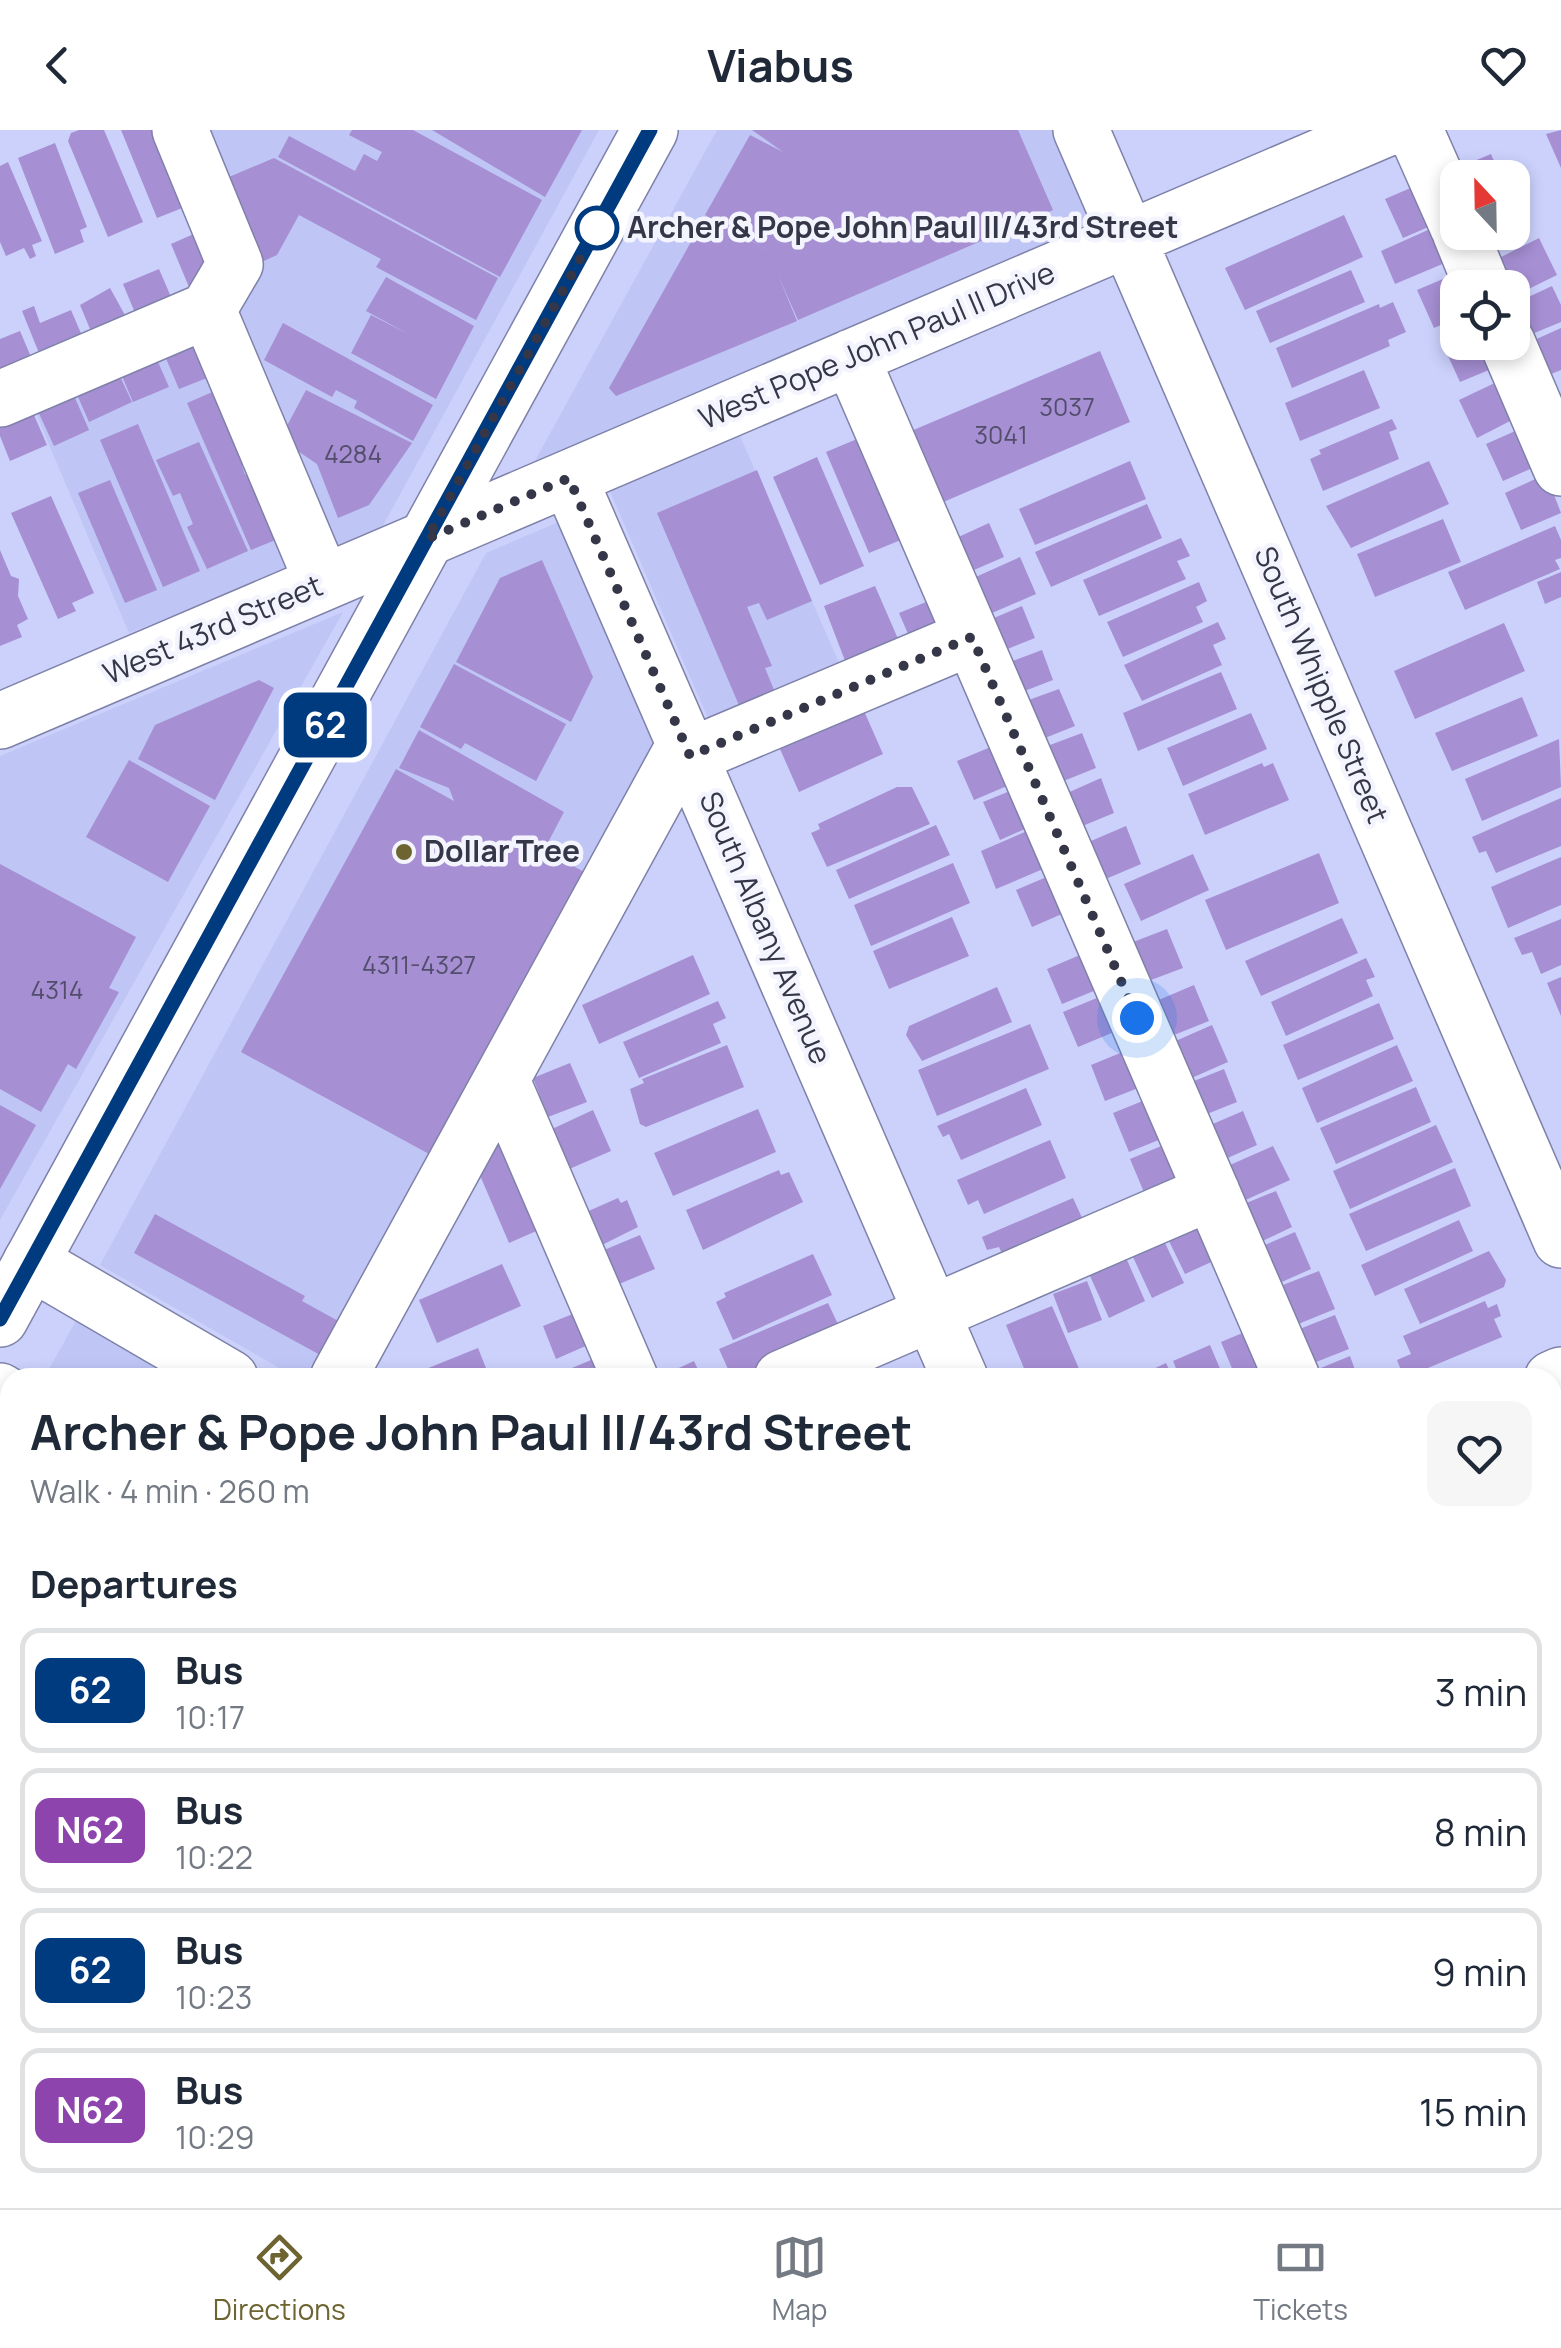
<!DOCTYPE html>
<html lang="en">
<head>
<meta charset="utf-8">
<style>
	:root { --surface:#fff; --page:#f6f6f7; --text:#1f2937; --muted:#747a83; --line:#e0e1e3; --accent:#6d6431 }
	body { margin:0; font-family:Manrope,sans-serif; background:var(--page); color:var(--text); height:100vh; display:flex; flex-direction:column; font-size:38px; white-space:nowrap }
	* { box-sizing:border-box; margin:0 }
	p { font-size:32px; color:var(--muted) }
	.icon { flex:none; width:55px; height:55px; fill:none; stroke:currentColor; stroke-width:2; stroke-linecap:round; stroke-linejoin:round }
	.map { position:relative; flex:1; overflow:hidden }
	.drawer { position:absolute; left:0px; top:1238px; width:1562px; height:842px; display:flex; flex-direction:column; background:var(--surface); border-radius:30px 30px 0 0; box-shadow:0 5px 15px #0003 }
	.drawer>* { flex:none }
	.badge { padding:0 20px; border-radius:15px; font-size:35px; line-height:65px }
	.needle { width:65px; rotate:338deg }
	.tools { position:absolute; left:1440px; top:30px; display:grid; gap:20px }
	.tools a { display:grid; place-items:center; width:90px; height:90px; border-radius:20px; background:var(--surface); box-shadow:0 5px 15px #0003; font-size:50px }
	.you { position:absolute; width:50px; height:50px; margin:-25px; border:8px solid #fff; border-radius:50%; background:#1a73e8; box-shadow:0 0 0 15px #1a73e833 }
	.map>.badge { position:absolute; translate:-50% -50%; box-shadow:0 0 0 5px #fff }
	h2 { padding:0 30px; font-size:38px; line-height:90px }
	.round { display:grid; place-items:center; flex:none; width:105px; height:105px; border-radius:20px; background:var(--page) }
	.overview { display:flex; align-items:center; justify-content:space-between; height:170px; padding:0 30px }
	h1 { font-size:48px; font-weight:700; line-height:75px }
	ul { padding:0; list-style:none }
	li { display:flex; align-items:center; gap:30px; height:125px; margin:0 20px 15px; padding:0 10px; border:5px solid var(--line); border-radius:20px }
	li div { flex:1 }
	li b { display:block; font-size:38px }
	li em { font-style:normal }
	li .badge { min-width:110px; font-weight:700; text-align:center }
	header { display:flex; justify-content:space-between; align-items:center; height:130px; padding:0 30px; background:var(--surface); font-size:45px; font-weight:700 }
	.tabs { display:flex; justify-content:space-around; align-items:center; height:140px; border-top:2px solid var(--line); background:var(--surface); font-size:28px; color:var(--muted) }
	.tabs a { display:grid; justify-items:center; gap:5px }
	.tabs .current { color:var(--accent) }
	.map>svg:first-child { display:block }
	.built { fill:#bfc5f5 }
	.building { fill:#a68fd3 }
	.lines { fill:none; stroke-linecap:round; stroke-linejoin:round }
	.minor-casing { stroke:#7e82a9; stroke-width:58 }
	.major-casing { stroke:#7e82a9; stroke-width:58 }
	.minor { stroke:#fff; stroke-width:55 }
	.major { stroke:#fff; stroke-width:55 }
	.line-casing { stroke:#fff; stroke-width:22 }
	.line { stroke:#003b80; stroke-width:15 }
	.walk { stroke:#353748; stroke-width:10; stroke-dasharray:0 18 }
	.stop-dot { fill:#fff; stroke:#003b80; stroke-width:5 }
	.poi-dot { fill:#6d6431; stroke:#f3f4fd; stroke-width:4 }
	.labels { text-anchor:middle; stroke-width:9; stroke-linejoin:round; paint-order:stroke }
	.number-label { font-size:25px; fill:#514d6b }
	.stop-label { font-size:30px; font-weight:bold; fill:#353748; stroke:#f3f4fd; text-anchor:start }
	.street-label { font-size:30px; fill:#353748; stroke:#f3f4fd }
	.poi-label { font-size:30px; font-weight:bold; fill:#353748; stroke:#f3f4fd; text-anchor:start }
</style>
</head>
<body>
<header><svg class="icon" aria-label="back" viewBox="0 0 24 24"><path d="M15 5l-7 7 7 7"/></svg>Viabus<svg class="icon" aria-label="heart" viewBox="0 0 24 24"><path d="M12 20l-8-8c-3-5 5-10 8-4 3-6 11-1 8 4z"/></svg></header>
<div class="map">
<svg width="1561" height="2078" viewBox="0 0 1561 2078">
	<rect width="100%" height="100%" fill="#cbd1fb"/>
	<path class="built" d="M 178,0 L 599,0 L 379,403 L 129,503 L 25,258 L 235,133 Z
		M 717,0 L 1053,0 L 1092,92 L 531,338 Z
		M 740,306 L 850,558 L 719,614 L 609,359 Z
		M 563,390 L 673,636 L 338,1247 L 295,1247 L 100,1135 L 486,423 Z
		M 343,482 L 0,1090 L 0,626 Z
		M 77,1189 L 177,1248 L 44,1248 Z
		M 10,1307 L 10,1883 L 0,1887 L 0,1325 Z
		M 10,1939 L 10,2054 L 0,2031 L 0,1943 Z
		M 17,2070 L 321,2070 L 324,2078 L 20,2078 Z"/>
	<path class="building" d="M 79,0 L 104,0 L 143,92 L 108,107 L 68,11 L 71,3 Z
		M 121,0 L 164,0 L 195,73 L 157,88 Z
		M 352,0 L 413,0 L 542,70 L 500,147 L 278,27 L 289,6 L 355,41 L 364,24 L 377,31 L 382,22 L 349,5 Z
		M 432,0 L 582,0 L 545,67 Z
		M 752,0 L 1018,0 L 1053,80 L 798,190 L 778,145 L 797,191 L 616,266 L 609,258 L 705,87 L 770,121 L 705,85 L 750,5 L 783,22 Z
		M 1561,0 L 1561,38 L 1546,4 Z
		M 55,13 L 87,97 L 80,100 L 84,112 L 55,124 L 18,28 Z
		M 1491,24 L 1501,48 L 1458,48 L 1455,39 Z
		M 274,28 L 498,148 L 476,190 L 376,137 L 381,129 L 299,85 L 277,125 L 255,135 L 222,50 Z
		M 8,32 L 42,111 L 32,115 L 36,126 L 30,129 L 24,118 L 6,126 L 0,112 L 0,36 Z
		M 1422,53 L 1440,92 L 1403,108 L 1385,69 Z
		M 1513,68 L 1528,107 L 1490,122 L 1483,102 L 1512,102 Z
		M 1344,85 L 1363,127 L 1245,180 L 1225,138 Z
		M 1439,95 L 1452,130 L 1395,154 L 1381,121 Z
		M 205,99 L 204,151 L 189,157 L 171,114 Z
		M 1539,108 L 1557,145 L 1512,167 L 1512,158 L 1505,158 L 1493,131 Z
		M 159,139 L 174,174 L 138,190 L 123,154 Z
		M 1351,140 L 1365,172 L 1270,213 L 1256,181 Z
		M 1457,143 L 1458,188 L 1434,198 L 1417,160 Z
		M 386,147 L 474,196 L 436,269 L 351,223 L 371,185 L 410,205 L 366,181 Z
		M 1552,156 L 1561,175 L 1561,192 L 1527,206 L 1513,174 Z
		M 110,158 L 131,196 L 95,211 L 80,175 Z
		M 1393,172 L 1406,202 L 1388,210 L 1390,216 L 1292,258 L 1276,218 L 1379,174 L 1380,178 Z
		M 34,176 L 40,193 L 71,180 L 86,215 L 43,233 L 22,181 Z
		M 283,193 L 433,275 L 413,311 L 354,278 L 357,271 L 336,260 L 332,267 L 264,230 Z
		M 1561,198 L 1561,240 L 1544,247 L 1530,212 Z
		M 20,201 L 34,234 L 0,249 L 0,209 Z
		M 201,203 L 217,244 L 179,259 L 162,219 Z
		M 1456,212 L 1485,212 L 1496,237 L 1460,252 L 1444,217 Z
		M 1100,221 L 1130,292 L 934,376 L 904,304 Z
		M 155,225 L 169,257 L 133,272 L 119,239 Z
		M 117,240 L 132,272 L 89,292 L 75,260 Z
		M 1364,240 L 1380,278 L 1300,311 L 1285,273 Z
		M 1499,251 L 1516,288 L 1477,308 L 1459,270 Z
		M 224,257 L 257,329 L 242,336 L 245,345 L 261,338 L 290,404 L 251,420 L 187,273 Z
		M 306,260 L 412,313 L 369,375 L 338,388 L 317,334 L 280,309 Z
		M 72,261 L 89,300 L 54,316 L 36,277 Z
		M 31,278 L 47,315 L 10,331 L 0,306 L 0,290 Z
		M 1392,289 L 1397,299 L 1389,302 L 1399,329 L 1323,361 L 1310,329 L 1321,324 L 1319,320 Z
		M 138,294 L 200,441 L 163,457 L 100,310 Z
		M 1522,298 L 1539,335 L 1503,351 L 1486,314 Z
		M 869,304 L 913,405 L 869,423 L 826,322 Z
		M 199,312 L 248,421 L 207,439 L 187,397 L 193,394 L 180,363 L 173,366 L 156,330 Z
		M 817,327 L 864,436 L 820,455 L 773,347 Z
		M 1130,331 L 1146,369 L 1035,415 L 1019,379 Z
		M 1429,331 L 1449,374 L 1351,418 L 1326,376 Z
		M 757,340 L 812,471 L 767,490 L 759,473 L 747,477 L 772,536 L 765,538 L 779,572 L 744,587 L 657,383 Z
		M 1546,344 L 1561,383 L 1521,400 L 1505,363 Z
		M 110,350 L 157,460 L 125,473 L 78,363 Z
		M 51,366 L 94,463 L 72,473 L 76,481 L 58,489 L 11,383 Z
		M 1147,374 L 1162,408 L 1051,457 L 1035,422 Z
		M 1443,389 L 1461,432 L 1375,467 L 1357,424 Z
		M 989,393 L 1004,427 L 967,443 L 952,410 Z
		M 1555,396 L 1561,410 L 1561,428 L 1555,430 L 1560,439 L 1465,480 L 1448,442 Z
		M 1181,408 L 1190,426 L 1177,431 L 1186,449 L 1099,486 L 1083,450 Z
		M 0,420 L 11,446 L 19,449 L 18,466 L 28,489 L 17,495 L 22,507 L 0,516 Z
		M 1020,427 L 1036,464 L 985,486 L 969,450 Z
		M 542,430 L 593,547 L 571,592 L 456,532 L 500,448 Z
		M 1561,442 L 1561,467 L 1545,474 L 1537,452 Z
		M 1199,452 L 1207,471 L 1196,477 L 1203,492 L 1123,527 L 1107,492 Z
		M 875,456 L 902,518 L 849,541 L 824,476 Z
		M 936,468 L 951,506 L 915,520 L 899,483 Z
		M 1022,476 L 1035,508 L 1000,522 L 987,491 Z
		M 1218,492 L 1226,509 L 1213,515 L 1222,535 L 1142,571 L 1124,535 Z
		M 1504,493 L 1525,541 L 1415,589 L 1394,541 Z
		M 1042,520 L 1053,550 L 1022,562 L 1010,532 Z
		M 454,534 L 566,594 L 536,651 L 465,613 L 461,619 L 420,597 Z
		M 1221,542 L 1237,579 L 1138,621 L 1123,583 Z
		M 259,550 L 274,558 L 215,670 L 138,629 L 155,595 Z
		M 1059,559 L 1075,596 L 1040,610 L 1023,572 Z
		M 1522,567 L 1538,606 L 1452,641 L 1435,603 Z
		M 864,581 L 883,624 L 799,662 L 780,619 Z
		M 1251,583 L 1267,619 L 1183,656 L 1167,618 Z
		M 419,600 L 564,682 L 544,720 L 597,749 L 442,1031 L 241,922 L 396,639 L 454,671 L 449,658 L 399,638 Z
		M 1082,603 L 1096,638 L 1056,654 L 1042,618 Z
		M 1559,609 L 1561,657 L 1482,691 L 1465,649 Z
		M 998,614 L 1014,653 L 974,670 L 957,631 Z
		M 129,630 L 210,676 L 168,752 L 86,707 Z
		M 1262,633 L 1264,637 L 1273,633 L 1289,670 L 1205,705 L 1188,664 Z
		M 1101,648 L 1114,683 L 1080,697 L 1065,664 Z
		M 897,657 L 912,657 L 930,694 L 827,737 L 811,703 L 820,699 L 818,694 Z
		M 1020,657 L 1036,694 L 1000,710 L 983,672 Z
		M 1561,668 L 1561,716 L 1496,743 L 1486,721 L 1479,723 L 1472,707 Z
		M 936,695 L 950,725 L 849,769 L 836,740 Z
		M 1126,696 L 1141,734 L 1101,751 L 1084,714 Z
		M 1034,698 L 1050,736 L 996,759 L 981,721 Z
		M 1319,723 L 1339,773 L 1226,820 L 1205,770 Z
		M 1193,724 L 1209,760 L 1141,791 L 1124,754 Z
		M 1561,727 L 1561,775 L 1508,798 L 1491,757 Z
		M 953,733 L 970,773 L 871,816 L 854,775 Z
		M 0,734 L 136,807 L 109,858 L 119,862 L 76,939 L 68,934 L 41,982 L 0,959 Z
		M 1056,743 L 1071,780 L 1032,797 L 1016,760 Z
		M 952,787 L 969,826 L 889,859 L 873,821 Z
		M 1342,788 L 1358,823 L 1261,866 L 1245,831 Z
		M 1561,789 L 1561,835 L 1541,844 L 1532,822 L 1522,825 L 1514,808 Z
		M 1167,799 L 1183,838 L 1143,853 L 1128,814 Z
		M 1087,822 L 1101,858 L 1062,874 L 1047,839 Z
		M 693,825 L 710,864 L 599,914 L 582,875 Z
		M 1366,828 L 1375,847 L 1366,850 L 1373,866 L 1286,906 L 1271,872 Z
		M 1561,847 L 1561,886 L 1547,853 Z
		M 1194,855 L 1209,891 L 1169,907 L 1154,872 Z
		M 997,857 L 1012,892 L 922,931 L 906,905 L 909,896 Z
		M 1104,865 L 1119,900 L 1078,917 L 1063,882 Z
		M 718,871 L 726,888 L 713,894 L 721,913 L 639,948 L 623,912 Z
		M 1379,873 L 1394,909 L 1298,950 L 1283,915 Z
		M 1030,894 L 1049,939 L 937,986 L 918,940 Z
		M 1212,895 L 1228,932 L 1187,950 L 1171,913 Z
		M 727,915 L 744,957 L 646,997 L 640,994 L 630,959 L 644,953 L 642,949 Z
		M 1397,915 L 1413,951 L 1317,993 L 1302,958 Z
		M 1130,919 L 1146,955 L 1105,971 L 1091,935 Z
		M 570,933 L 587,972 L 548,987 L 533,948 Z
		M 1224,939 L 1237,972 L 1202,986 L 1189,953 Z
		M 1416,957 L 1431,992 L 1336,1034 L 1320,998 Z
		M 1026,958 L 1042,995 L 961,1030 L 949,1004 L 943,1007 L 937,996 Z
		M 1150,968 L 1166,1007 L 1129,1022 L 1113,983 Z
		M 0,975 L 36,995 L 0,1059 Z
		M 758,979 L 776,1022 L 673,1066 L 654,1023 Z
		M 593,980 L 611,1021 L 567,1040 L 550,1000 Z
		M 1243,981 L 1257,1015 L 1223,1030 L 1208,996 Z
		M 1436,995 L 1453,1032 L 1350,1079 L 1333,1041 Z
		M 508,999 L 550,1095 L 509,1113 L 476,1036 Z
		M 1050,1010 L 1066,1048 L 984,1084 L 978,1070 L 968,1075 L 957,1050 Z
		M 1171,1012 L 1187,1050 L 1146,1067 L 1130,1029 Z
		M 1273,1016 L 1290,1050 L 1239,1073 L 1223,1038 Z
		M 1455,1038 L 1471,1076 L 1366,1121 L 1349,1084 Z
		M 779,1040 L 781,1045 L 789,1042 L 803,1072 L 703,1120 L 686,1080 Z
		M 1276,1061 L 1292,1097 L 1256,1114 L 1239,1076 Z
		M 618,1068 L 621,1073 L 627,1070 L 638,1097 L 598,1117 L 584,1083 Z
		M 1073,1068 L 1089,1103 L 1008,1137 L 999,1117 L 987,1120 L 982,1107 Z
		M 155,1084 L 305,1166 L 302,1171 L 351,1198 L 333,1232 L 134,1123 Z
		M 1459,1090 L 1473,1121 L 1375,1166 L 1361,1135 Z
		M 1203,1092 L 1220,1128 L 1185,1144 L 1168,1109 Z
		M 1295,1102 L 1311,1139 L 1275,1155 L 1258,1118 Z
		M 640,1105 L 655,1139 L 612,1157 L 597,1123 Z
		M 1165,1113 L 1184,1153 L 1152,1168 L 1133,1127 Z
		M 1489,1121 L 1506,1150 L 1504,1157 L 1420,1194 L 1404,1159 Z
		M 813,1124 L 832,1165 L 733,1210 L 716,1172 L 726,1167 L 724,1163 Z
		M 1127,1130 L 1145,1171 L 1109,1188 L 1090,1146 Z
		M 502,1134 L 521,1176 L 437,1213 L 419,1170 Z
		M 1319,1141 L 1335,1179 L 1291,1197 L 1275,1158 Z
		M 1087,1151 L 1102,1190 L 1068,1203 L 1053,1164 Z
		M 1485,1171 L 1488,1178 L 1497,1174 L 1501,1186 L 1494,1189 L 1502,1207 L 1404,1248 L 1397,1230 L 1411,1224 L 1403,1206 Z
		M 828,1173 L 844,1207 L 750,1248 L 732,1248 L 719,1219 Z
		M 1052,1176 L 1083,1248 L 1028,1248 L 1006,1195 Z
		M 585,1179 L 597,1211 L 556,1229 L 543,1196 Z
		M 1335,1185 L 1349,1219 L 1311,1234 L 1297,1200 Z
		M 1259,1196 L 1281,1248 L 1236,1248 L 1221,1212 Z
		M 1210,1215 L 1224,1248 L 1180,1248 L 1173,1231 Z
		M 478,1218 L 490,1248 L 406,1248 L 406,1247 Z
		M 603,1225 L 613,1248 L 548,1248 Z
		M 1350,1226 L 1358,1248 L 1314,1248 L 1311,1242 Z
		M 694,1231 L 702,1248 L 657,1248 Z
		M 1166,1233 L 1173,1248 L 1134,1248 Z
		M 1561,1314 L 1561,1365 L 1552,1369 L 1552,1318 Z
		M 10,1353 L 10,1451 L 0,1445 L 0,1371 Z
		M 1561,1414 L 1561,1461 L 1552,1465 L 1552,1418 Z
		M 0,1449 L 10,1454 L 10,1555 L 0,1550 Z
		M 1561,1469 L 1561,1511 L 1552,1515 L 1552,1473 Z
		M 0,1553 L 10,1558 L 10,1656 L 0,1651 Z
		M 0,1664 L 10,1670 L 10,1716 L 0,1720 Z
		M 1553,1678 L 1561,1706 L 1553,1710 Z
		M 1561,1715 L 1561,1754 L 1552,1758 L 1552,1718 Z
		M 10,1750 L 10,1847 L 0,1851 L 0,1754 Z
		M 1561,1765 L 1561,1805 L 1552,1786 L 1552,1769 Z
		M 1561,1946 L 1561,1990 L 1552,1994 L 1552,1950 Z
		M 68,2070 L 144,2070 L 125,2078 L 71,2078 Z
		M 391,2070 L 410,2070 L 414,2078 L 372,2078 Z
		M 504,2070 L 566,2070 L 569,2078 L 485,2078 Z
		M 739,2070 L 869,2070 L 850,2078 L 743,2078 Z
		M 1014,2070 L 1073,2070 L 1053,2078 L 1017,2078 Z
		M 1115,2070 L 1186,2070 L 1167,2078 L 1118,2078 Z
		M 1406,2070 L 1497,2070 L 1480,2078 L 1410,2078 Z"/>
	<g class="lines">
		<g class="minor-casing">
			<path id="minor" d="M 1081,0 L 1561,1110
				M 1415,0 L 1458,97
				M 1460,102 L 1483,158
				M 208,180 L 323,453
				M 1507,212 L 1561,338
				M 851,227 L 1292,1248
				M 0,269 L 208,180 L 235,134 L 180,0
				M 569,348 L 960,1248
				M 0,591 L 1383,0
				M 690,626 L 972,507
				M 502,951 L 630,1248
				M 31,1132 L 230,1248
				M 338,1248 L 685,614
				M 782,1248 L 1212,1062
				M 1552,1249 L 1561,1245
				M 0,1261 L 10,1267
				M 0,1734 L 10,1730
				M 1552,1849 L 1561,1868
				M 0,1911 L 10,1906
				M 321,2070 L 324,2078
				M 648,2070 L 652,2078
				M 982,2070 L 986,2078
				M 1317,2070 L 1321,2078"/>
		</g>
		<g class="major-casing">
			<path id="major" d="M 0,1189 L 650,0"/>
		</g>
		<use href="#minor" class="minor"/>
		<use href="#major" class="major"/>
	</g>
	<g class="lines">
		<g class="line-casing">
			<path id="line" d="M 0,1189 L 650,0"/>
		</g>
		<use href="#line" class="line"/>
		<path class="walk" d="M 597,98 L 427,409 L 569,348 L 690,626 L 972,507 L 1137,888"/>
	</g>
	<circle class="stop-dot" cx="597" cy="98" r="20"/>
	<circle class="poi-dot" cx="404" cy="722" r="10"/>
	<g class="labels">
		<g class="number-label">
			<text x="1067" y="286">3037</text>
			<text x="1001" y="314">3041</text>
			<text x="353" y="333">4284</text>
			<text x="419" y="844">4311-4327</text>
			<text x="57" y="869">4314</text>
		</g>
		<g class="stop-label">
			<text x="627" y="108">Archer &amp; Pope John Paul II/43rd Street</text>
		</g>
		<g class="street-label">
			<text transform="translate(877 216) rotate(-23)" y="10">West Pope John Paul II Drive</text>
			<text transform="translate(213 500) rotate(-23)" y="10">West 43rd Street</text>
			<text transform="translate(1321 555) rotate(67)" y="10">South Whipple Street</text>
			<text transform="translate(765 798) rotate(67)" y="10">South Albany Avenue</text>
		</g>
		<g class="poi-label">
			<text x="424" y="732">Dollar Tree</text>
		</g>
	</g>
</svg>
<div class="tools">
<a><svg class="needle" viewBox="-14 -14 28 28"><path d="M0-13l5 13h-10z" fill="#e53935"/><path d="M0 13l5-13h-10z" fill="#747a83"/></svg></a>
<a><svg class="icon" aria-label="locate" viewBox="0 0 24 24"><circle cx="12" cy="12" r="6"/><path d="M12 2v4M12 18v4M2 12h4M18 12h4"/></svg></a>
</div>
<div class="you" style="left:1137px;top:888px"></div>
<b class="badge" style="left:325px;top:595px;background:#003b80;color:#fff">62</b>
<section class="drawer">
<div class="overview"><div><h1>Archer &amp; Pope John Paul II/43rd Street</h1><p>Walk · 4 min · 260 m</p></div><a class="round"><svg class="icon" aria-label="heart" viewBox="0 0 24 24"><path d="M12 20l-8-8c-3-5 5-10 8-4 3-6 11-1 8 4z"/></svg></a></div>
<h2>Departures</h2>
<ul>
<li><span class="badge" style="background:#003b80;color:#fff">62</span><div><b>Bus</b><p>10:17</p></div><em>3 min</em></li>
<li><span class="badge" style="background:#8e44ad;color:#fff">N62</span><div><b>Bus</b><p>10:22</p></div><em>8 min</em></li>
<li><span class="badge" style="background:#003b80;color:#fff">62</span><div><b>Bus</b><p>10:23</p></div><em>9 min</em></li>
<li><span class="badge" style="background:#8e44ad;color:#fff">N62</span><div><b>Bus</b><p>10:29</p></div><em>15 min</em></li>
</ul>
</section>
</div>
<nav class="tabs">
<a class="current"><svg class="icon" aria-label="directions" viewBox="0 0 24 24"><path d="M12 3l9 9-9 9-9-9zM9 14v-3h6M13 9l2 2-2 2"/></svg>Directions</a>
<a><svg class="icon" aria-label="map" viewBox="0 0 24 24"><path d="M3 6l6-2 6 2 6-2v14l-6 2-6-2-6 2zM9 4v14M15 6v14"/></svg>Map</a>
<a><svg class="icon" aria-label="tickets" viewBox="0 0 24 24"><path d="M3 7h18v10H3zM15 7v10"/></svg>Tickets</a>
</nav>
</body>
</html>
